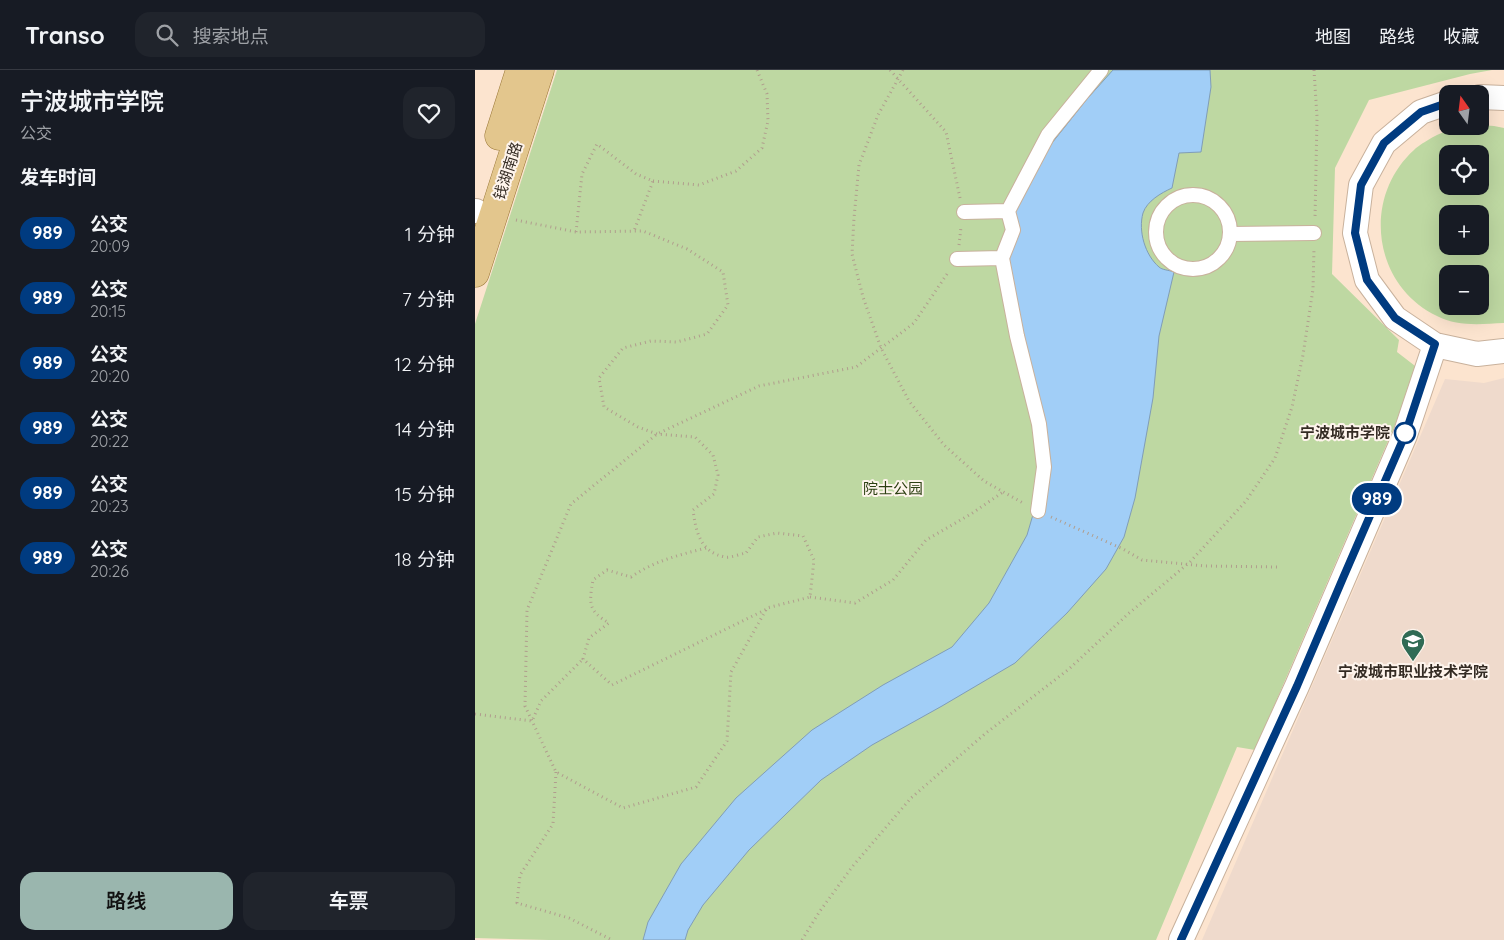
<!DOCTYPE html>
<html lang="zh">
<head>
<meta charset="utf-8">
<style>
	:root { --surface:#171b24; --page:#20242c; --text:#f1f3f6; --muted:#9ea1a6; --line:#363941; --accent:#9ab6ae }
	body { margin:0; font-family:Quicksand,"Noto Sans SC",sans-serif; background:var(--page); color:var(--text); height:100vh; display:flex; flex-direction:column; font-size:19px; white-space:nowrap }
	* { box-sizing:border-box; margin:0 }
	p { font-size:16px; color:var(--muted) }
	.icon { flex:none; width:28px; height:28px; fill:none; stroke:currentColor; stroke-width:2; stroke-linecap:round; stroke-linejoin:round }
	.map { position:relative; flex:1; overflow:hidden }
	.details { display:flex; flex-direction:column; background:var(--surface); width:475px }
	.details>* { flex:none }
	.badge { padding:0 10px; border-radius:16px; font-size:18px; line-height:32px }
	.needle { width:32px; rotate:346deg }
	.tools { position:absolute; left:964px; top:15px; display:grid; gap:10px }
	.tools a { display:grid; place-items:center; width:50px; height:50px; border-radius:10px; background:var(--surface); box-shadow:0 5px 20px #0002; font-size:25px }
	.map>.badge { position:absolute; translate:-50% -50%; box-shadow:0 0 0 2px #fff }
	h2 { padding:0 20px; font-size:19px; line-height:45px }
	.round { display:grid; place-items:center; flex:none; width:52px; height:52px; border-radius:15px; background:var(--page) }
	.summary { display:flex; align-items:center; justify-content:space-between; height:85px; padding:0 20px }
	h1 { font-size:24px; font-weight:600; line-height:38px }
	.primary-button { display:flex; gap:10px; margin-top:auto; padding:10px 20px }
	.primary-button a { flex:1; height:58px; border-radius:15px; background:var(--accent); color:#111; font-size:20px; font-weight:600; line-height:58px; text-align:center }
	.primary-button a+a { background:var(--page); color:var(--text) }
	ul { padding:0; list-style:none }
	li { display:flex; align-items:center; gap:15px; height:65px; padding:0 20px }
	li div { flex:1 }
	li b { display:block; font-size:19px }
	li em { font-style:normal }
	li .badge { min-width:55px; font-weight:700; text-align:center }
	header { display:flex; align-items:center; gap:30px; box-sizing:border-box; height:70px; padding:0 25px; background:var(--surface); border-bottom:1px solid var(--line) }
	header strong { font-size:24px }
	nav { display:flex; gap:28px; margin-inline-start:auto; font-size:18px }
	.search { width:350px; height:45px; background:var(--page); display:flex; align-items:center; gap:12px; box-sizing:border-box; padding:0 18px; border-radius:15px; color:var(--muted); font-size:19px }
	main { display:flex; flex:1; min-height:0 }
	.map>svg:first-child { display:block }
	.industrial { fill:#efdacc }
	.green { fill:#bed8a2; fill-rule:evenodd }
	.water { fill:#a1cef7; stroke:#809db7 }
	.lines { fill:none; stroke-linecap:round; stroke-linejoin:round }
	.pedestrian-casing { stroke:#c8b19c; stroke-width:16 }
	.tertiary-casing { stroke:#c8b19c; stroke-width:26 }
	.primary-casing { stroke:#997736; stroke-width:29 }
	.path { stroke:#b09d8d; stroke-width:3; stroke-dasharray:1 4; stroke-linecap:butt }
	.pedestrian { stroke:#fff; stroke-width:14 }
	.tertiary { stroke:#fff; stroke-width:24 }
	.primary { stroke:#e3c68d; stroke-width:28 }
	.line-casing { stroke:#fff; stroke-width:11 }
	.line { stroke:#003b80; stroke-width:8 }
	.stop-dot { fill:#fff; stroke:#003b80; stroke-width:2.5 }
	.labels { text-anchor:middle; stroke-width:4; stroke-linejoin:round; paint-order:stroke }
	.street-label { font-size:15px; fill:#342b23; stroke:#fef4ec }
	.stop-label { font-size:15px; font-weight:bold; fill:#342b23; stroke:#fef4ec; text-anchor:end }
	.park-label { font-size:15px; fill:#2e4113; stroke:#fef4ec }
	.poi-label { font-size:15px; font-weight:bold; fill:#342b23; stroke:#fef4ec }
</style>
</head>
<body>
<header>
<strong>Transo</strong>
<div class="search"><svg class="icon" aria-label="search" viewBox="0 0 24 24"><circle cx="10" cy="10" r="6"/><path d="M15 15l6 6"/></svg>搜索地点</div>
<nav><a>地图</a><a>路线</a><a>收藏</a></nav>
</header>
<main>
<section class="details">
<div class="summary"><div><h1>宁波城市学院</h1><p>公交</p></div><a class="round"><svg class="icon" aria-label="heart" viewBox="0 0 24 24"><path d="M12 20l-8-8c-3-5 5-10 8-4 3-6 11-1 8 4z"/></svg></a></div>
<h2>发车时间</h2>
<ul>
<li><span class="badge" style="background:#003b80;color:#fff">989</span><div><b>公交</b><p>20:09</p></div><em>1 分钟</em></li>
<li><span class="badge" style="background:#003b80;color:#fff">989</span><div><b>公交</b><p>20:15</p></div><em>7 分钟</em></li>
<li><span class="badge" style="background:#003b80;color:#fff">989</span><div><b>公交</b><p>20:20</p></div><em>12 分钟</em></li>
<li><span class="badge" style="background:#003b80;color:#fff">989</span><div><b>公交</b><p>20:22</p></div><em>14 分钟</em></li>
<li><span class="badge" style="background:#003b80;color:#fff">989</span><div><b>公交</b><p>20:23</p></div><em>15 分钟</em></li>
<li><span class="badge" style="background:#003b80;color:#fff">989</span><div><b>公交</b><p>20:26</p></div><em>18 分钟</em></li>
</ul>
<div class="primary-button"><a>路线</a><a>车票</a></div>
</section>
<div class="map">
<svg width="1029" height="870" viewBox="0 0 1029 870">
	<rect width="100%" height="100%" fill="#fce4cf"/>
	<path class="industrial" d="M 1029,308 L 1029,870 L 727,870 L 970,309 L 1009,313 Z"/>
	<path class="green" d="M 82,0 L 1017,0 L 995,4 L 894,30 L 860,98 L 857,204 L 924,270 L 922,282 L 944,299 L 780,680 L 762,677 L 681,870 L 74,870 L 0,868 L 0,254 Z
		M 1005,55 L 1019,56 L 1029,58 L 1029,253 C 1006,254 983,257 962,246 C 897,215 887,127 939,80 C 945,74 964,63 972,61 C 982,58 997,59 1005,55 ZM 972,84 L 1005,84 L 1005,116 L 972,116 ZM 972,144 L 1005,144 L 1005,176 L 972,176 ZM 972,204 L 1005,204 L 1005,236 L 972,236 Z"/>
	<path class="water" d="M 638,0 L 735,0 L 736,17 L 726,82 L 704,83 L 697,118 C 686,123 672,131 668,143 C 663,161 670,185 684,197 C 687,200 694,200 699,202 L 684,266 L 678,328 L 660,428 L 649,467 L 631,499 L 592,543 L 540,593 L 467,636 L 397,675 L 346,710 L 274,780 L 228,835 L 213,860 L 210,870 L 168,870 L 173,852 L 206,794 L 261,728 L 337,660 L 408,615 L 477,577 L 514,533 L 552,465 L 567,414 L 567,379 L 532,215 L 535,169 L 543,122 L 577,73 L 612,29 Z"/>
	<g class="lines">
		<g class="pedestrian-casing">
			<path id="pedestrian" d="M681 162a37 37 0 1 1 74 0a37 37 0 1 1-74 0Z
				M 489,142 L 533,141
				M 756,164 L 839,163
				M 482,189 L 527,188
				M 563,441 L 569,397 L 564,354 L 542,266 L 527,188 L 538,160 L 533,141 L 573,65 L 626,0"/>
		</g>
		<g class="tertiary-casing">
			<path id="tertiary" d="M 1005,27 L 1029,28
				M 972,33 L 946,42 L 909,73 L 886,115 L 880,163 L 892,210 L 920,248 L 960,275 L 1002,284 L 1029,281
				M 0,141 L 1,141
				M 706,870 L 822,616 L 930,365 L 960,275"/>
		</g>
		<g class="primary-casing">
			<path id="primary" d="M 24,66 L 45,0
				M 0,203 L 65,0"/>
		</g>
		<path class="path" d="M 415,0 L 471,62 L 485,128
			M 428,0 L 403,45 L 384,95 L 379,148 L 377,184 L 388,227 L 406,278 L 434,331 L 469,375 L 509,411 L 548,433
			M 839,0 L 842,47 L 840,149
			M 178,111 L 224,115 L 261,101 L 287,78 L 293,51 L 292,24 L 282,0
			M 41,150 L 101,162 L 168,161 L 212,179 L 248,202 L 253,235 L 232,264 L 202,272 L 176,271 L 148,278 L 124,308 L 129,337 L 163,357 L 182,364 L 220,367 L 238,385 L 243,405 L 239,424 L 218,440 C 221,462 225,482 250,487 C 256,488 265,484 271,483 L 283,467 L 302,463 L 328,466 L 339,490 L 335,527 L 292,538 L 256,602 L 252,671 L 221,717 L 148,738 L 81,702 L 50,636 L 52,540 L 96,434 L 182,364 L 284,316 L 381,297 L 439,253 L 474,201
			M 101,162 L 107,104 L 122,74 L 161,104 L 178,111 L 159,161
			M 484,175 L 486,157
			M 576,447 L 648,479 L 667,490 L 730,496 L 804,497
			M 231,478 C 204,485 179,491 156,507 L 132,500 L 118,510 C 114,533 113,541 134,553 L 114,568 L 108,589 L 137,615 L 292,539
			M 335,527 L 380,533 L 418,510 L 451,470 L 496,444 L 528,422
			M 0,644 L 57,651 L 66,631 L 108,589
			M 81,702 L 78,754 L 45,805 L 42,833 L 94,848 L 137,870
			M 327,870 L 345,841 L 377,797 L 436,728 L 511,663 L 594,599 L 653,544 L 715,492 L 771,431 L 800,388 L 817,337 L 828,285 L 838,219 L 839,178"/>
		<use href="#pedestrian" class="pedestrian"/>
		<use href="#tertiary" class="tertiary"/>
		<use href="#primary" class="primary"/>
	</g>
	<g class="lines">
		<g class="line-casing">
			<path id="line" d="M 706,870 L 822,616 L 868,508 L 930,365 L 960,274 L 920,248 L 892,210 L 880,163 L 886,115 L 909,73 L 946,42 L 972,33"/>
		</g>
		<use href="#line" class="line"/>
	</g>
	<defs>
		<g id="university-pin" transform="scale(1.25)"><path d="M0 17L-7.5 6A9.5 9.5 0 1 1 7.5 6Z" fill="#306b55" stroke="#fef4ec"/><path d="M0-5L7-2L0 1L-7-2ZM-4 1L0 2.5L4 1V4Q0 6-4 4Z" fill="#fff"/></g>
	</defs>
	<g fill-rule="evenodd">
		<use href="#university-pin" x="938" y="571"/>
	</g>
	<circle class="stop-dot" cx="930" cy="363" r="10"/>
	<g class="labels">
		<g class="street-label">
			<text transform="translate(33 101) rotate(-72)" y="5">钱湖南路</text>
		</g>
		<g class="stop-label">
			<text x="915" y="368">宁波城市学院</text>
		</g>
		<g class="park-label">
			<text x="418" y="424">院士公园</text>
		</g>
		<g class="poi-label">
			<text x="938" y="607">宁波城市职业技术学院</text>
		</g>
	</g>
</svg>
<div class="tools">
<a><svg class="needle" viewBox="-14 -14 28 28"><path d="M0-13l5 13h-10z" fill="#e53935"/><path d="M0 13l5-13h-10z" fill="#9ea1a6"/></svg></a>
<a><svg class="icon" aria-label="locate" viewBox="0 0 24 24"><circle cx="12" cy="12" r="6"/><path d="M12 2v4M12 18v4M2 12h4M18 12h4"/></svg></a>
<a>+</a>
<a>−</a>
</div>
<b class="badge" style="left:902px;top:429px;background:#003b80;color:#fff">989</b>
</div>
</main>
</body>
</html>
